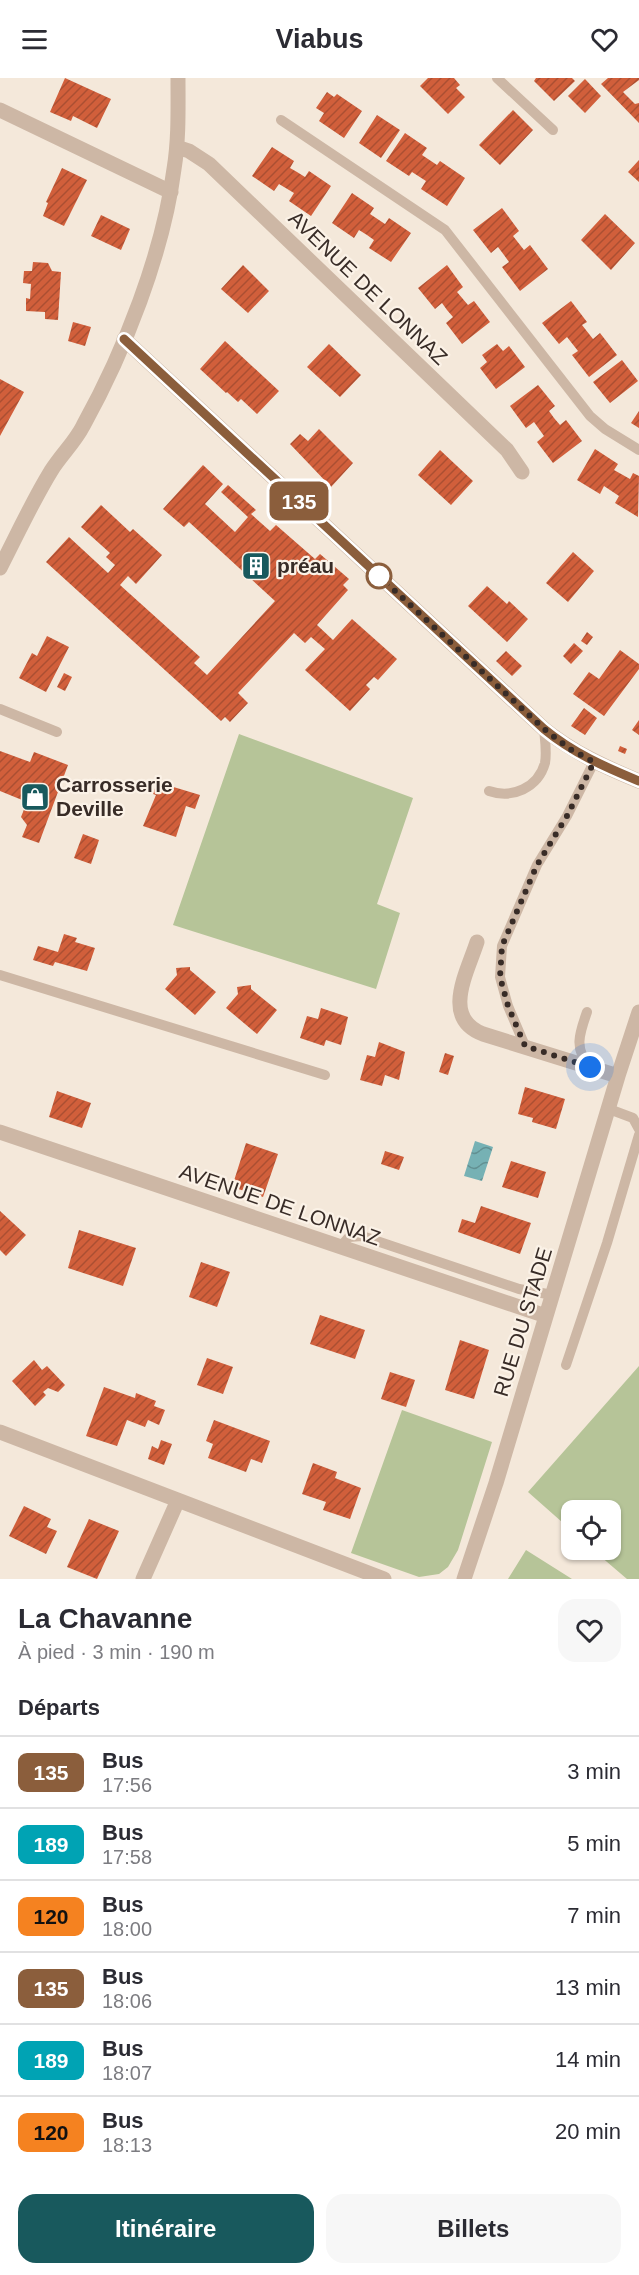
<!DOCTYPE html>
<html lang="fr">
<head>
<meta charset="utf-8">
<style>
	:root { --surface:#fff; --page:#f7f7f7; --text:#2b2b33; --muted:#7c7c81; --line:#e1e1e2; --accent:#18595d }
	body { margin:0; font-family:Helvetica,sans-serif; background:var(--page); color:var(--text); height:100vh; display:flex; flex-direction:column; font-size:22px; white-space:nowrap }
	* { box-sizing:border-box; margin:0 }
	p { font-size:20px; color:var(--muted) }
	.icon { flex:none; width:33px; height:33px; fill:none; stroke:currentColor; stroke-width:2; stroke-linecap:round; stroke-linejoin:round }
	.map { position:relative; height:1501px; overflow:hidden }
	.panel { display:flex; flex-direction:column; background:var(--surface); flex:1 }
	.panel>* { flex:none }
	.badge { padding:0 12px; border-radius:9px; font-size:21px; line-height:39px }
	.tools { position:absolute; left:561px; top:1422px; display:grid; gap:12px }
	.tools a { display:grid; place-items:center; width:60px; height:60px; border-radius:12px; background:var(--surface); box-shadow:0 2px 4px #0004; font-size:30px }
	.you { position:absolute; width:30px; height:30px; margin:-15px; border:4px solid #fff; border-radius:50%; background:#1a73e8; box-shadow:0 0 0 9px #1a73e833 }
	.map>.badge { position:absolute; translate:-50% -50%; box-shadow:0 0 0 3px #fff }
	h2 { padding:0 18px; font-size:22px; line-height:54px }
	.round { display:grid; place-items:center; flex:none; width:63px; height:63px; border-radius:18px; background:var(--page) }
	.summary { display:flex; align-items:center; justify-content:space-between; height:102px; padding:0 18px }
	h1 { font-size:28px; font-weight:600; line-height:45px }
	.cta { display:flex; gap:12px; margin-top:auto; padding:12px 18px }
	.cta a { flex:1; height:69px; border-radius:18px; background:var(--accent); color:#fff; font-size:24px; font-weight:600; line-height:69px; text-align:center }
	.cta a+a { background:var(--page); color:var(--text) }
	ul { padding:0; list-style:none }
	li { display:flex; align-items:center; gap:18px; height:72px; padding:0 18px; border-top:2px solid var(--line) }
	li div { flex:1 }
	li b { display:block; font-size:22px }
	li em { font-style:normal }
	li .badge { min-width:66px; font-weight:700; text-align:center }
	header { display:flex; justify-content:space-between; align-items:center; height:78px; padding:0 18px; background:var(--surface); font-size:27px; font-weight:600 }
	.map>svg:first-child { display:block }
	.grass { fill:#b6c498 }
	.water { fill:url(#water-waves) }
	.building { fill:url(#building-hatch) }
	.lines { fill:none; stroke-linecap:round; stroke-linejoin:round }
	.lane { stroke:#cdb7a5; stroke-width:10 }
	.street { stroke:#cdb7a5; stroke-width:15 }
	.line-casing { stroke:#fff; stroke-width:14 }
	.line { stroke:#8b5e3c; stroke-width:9 }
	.walk { stroke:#382c27; stroke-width:6; stroke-dasharray:0 10.8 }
	.stop-dot { fill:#fff; stroke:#8b5e3c; stroke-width:3 }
	.labels { text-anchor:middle; stroke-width:4.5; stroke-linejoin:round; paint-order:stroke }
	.street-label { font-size:21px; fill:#382c27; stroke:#fbf2e7 }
	.poi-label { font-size:21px; font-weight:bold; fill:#382c27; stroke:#fbf2e7; text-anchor:start }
</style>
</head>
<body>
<header><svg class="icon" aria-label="menu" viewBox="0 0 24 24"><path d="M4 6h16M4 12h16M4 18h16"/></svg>Viabus<svg class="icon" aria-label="heart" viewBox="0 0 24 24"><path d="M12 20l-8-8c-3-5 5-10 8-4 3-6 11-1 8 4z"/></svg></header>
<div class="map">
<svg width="639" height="1501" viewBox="0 0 639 1501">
	<defs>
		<pattern id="water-waves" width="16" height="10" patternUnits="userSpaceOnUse" patternTransform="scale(1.5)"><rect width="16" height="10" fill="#76b1b4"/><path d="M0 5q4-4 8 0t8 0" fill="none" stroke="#629092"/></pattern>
		<pattern id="building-hatch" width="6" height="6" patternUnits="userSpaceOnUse" patternTransform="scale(1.5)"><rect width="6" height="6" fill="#d15f3b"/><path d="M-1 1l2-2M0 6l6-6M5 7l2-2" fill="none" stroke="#ab4f32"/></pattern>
	</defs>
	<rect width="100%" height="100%" fill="#f4e8da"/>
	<path class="grass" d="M 239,656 L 413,720 L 377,826 L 400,835 L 376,911 L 173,847 Z
		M 639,1288 L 639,1501 L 627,1501 L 593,1472 L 610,1472 L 610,1432 L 572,1432 L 571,1452 L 528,1414 Z
		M 402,1332 L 492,1364 L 458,1472 L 448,1489 L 439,1496 L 419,1499 L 351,1475 Z
		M 526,1472 L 572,1501 L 508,1501 Z"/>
	<path class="water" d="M 475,1063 L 493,1069 L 482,1103 L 464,1098 Z"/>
	<path class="building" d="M 65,0 L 111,21 L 97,50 L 73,38 L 71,43 L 50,34 Z
		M 428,0 L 454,0 L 460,7 L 456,10 L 465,19 L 448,36 L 420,8 Z
		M 536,0 L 572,0 L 575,3 L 554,23 L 534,3 Z
		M 608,0 L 639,0 L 639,2 L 623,14 L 635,26 L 639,25 L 639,45 L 601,6 Z
		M 585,1 L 601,18 L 585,35 L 568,18 Z
		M 327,14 L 334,19 L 337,16 L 362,33 L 344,60 L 319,43 L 324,35 L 316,30 Z
		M 513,32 L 533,52 L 500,87 L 479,67 Z
		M 377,37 L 400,52 L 381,80 L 359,65 Z
		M 405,55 L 427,70 L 422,77 L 437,87 L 440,83 L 465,100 L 447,128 L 421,111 L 426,103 L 412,94 L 409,98 L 386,83 Z
		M 272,69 L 294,83 L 290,90 L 297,94 L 305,99 L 309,93 L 331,108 L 311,138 L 289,123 L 294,115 L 279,106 L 274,113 L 252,98 Z
		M 639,82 L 639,104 L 628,94 Z
		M 62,90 L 87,102 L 64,148 L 43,138 L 48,125 L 46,124 Z
		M 352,115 L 374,130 L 370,136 L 385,146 L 389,140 L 411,155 L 391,184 L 369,170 L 374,162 L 367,157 L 359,152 L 354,160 L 332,145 Z
		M 502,130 L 519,153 L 513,158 L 524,172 L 530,167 L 548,191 L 520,213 L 502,189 L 509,184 L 504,177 L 498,169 L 491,175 L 473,152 Z
		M 605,136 L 635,165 L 611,192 L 581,162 Z
		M 101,137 L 130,151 L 121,172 L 91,158 Z
		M 33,184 L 48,185 L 52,193 L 61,194 L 58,242 L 45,241 L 45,234 L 26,233 L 26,220 L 30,221 L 31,206 L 23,205 L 24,193 L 32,193 Z
		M 243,187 L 269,213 L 248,235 L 221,211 Z
		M 447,187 L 463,209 L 457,214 L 468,227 L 474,223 L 490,244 L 462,266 L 446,245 L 453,239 L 447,232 L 442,225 L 435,231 L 418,210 Z
		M 571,223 L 587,244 L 582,247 L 593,261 L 600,255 L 617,277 L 589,299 L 572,277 L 578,273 L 567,259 L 559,266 L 542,245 Z
		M 73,244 L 91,249 L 85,268 L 68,263 Z
		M 225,263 L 279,313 L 257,336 L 241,321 L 238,324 L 227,314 L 226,315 L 200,291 Z
		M 329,266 L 361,297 L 340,319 L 307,289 Z
		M 497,266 L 503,273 L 509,268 L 525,289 L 496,311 L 480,290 L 487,284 L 482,277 Z
		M 622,282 L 638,303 L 610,325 L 593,304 Z
		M 0,301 L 24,314 L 0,358 Z
		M 538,307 L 555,328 L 549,333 L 554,340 L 560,347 L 566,342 L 582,363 L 553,385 L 537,364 L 544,358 L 534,344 L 526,350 L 510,328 Z
		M 639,333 L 639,350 L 631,345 Z
		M 319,351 L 353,385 L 331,409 L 290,366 L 300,356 L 308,363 Z
		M 595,371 L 618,386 L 614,392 L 630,401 L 633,395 L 639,398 L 638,439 L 615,425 L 619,418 L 604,408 L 600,416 L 577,402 Z
		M 440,372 L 473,403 L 451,427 L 418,397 Z
		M 203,387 L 223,406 L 205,426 L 235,454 L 248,439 L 221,414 L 228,407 L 256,432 L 251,436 L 270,453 L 276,447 L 315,481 L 320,476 L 349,501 L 343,507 L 348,512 L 317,547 L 333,562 L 352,541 L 397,581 L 378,602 L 374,599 L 366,607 L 370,611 L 350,633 L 305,592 L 325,571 L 311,559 L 305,565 L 294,555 L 238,615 L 248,625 L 230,644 L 225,639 L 221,643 L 46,484 L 69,459 L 108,495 L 115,487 L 106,479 L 110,475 L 81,449 L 101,427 L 130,454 L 133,451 L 162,477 L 136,506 L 128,498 L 120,507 L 200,579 L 194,585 L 207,597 L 275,523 L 189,444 L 184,449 L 163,431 Z
		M 573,474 L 594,493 L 568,524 L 546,505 Z
		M 487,508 L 507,526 L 509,523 L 528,541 L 507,564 L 468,528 Z
		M 587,554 L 593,559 L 587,567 L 581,563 Z
		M 47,558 L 69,569 L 46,614 L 19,600 L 32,575 L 37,578 Z
		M 574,565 L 583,573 L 571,586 L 563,578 Z
		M 620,572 L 639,586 L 639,591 L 604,638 L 573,616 L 589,594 L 599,601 Z
		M 506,573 L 522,588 L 512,598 L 496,583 Z
		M 64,595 L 72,599 L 65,613 L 57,609 Z
		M 584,630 L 597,640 L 585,657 L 571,648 Z
		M 639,642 L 639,657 L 632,652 Z
		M 620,668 L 627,671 L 625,676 L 618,673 Z
		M 0,673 L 30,684 L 34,674 L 68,687 L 39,765 L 22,759 L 27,747 L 21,739 L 27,724 L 0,713 Z
		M 157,704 L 200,717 L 195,731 L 186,728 L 176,759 L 143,748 L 156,717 L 153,716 Z
		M 83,756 L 99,762 L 91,786 L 74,780 Z
		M 64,856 L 77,860 L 75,864 L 95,870 L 87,893 L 55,884 L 53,888 L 33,882 L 38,868 L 58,874 Z
		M 190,889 L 190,892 L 216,914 L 195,937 L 165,911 L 177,897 L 176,890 Z
		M 251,907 L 251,911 L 277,932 L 257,956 L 226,930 L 238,916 L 237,909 Z
		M 321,930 L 348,939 L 341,967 L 326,962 L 324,968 L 300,960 L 307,938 L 318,941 Z
		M 379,964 L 405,974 L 399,1002 L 385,997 L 382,1008 L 360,1002 L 367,977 L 375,979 Z
		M 445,975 L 454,978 L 448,997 L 439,994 Z
		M 525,1009 L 565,1021 L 556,1051 L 532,1044 L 533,1040 L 518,1036 Z
		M 57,1013 L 91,1025 L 82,1050 L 49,1039 Z
		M 246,1065 L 278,1076 L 263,1119 L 232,1109 Z
		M 385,1073 L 404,1079 L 399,1092 L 381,1086 Z
		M 511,1083 L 546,1094 L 538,1120 L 502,1109 Z
		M 481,1128 L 531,1145 L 520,1176 L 458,1154 L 462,1141 L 475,1145 Z
		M 0,1133 L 26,1157 L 6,1178 L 0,1172 Z
		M 79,1152 L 136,1170 L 123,1208 L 68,1190 Z
		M 201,1184 L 230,1194 L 217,1229 L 189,1219 Z
		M 320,1237 L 365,1252 L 355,1281 L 310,1266 Z
		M 460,1262 L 489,1272 L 474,1321 L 445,1312 Z
		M 207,1280 L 233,1289 L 223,1316 L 197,1307 Z
		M 34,1282 L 42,1292 L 47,1288 L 65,1307 L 58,1314 L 48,1310 L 43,1314 L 46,1317 L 35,1328 L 12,1303 Z
		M 390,1294 L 415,1302 L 406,1329 L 381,1321 Z
		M 104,1309 L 135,1320 L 136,1315 L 156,1323 L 154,1328 L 165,1332 L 159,1347 L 148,1342 L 145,1349 L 127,1342 L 117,1368 L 86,1358 Z
		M 214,1342 L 270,1363 L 262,1385 L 251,1381 L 246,1394 L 208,1380 L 213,1366 L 206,1363 Z
		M 161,1362 L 172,1366 L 164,1387 L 148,1381 L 152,1368 L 158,1371 Z
		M 313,1385 L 337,1394 L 335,1400 L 361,1410 L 350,1441 L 323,1432 L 326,1424 L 302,1416 Z
		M 24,1428 L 51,1441 L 47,1449 L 57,1453 L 46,1476 L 9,1458 Z
		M 89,1441 L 119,1453 L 97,1501 L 67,1489 Z"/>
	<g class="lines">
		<path class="lane" d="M 497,0 L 553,52
			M 281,42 L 445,152 L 590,338 L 605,351 L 639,372
			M 0,631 L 57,654
			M 489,713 C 512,721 538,710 545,685 C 547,674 545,662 544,651
			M 0,897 L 325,997
			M 587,934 C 580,954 573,971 590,988
			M 525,968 L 508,928 L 500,899 L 502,868 L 537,787 L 567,738 L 594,684
			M 609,1031 L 633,1040 L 639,1051
			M 340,1169 L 349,1159 L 362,1158 L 519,1211 L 553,1217
			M 566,1287 L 607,1165 L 639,1057"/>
		<path class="street" d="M 0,32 L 171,114
			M 177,69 L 189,73 L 209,86 L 507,372 L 522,394
			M 124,261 L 544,651 C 574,675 605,689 639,703
			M 0,490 C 17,457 32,424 51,393 C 61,377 75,364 83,348 C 124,274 163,176 174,91 C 179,61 178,30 178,0
			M 477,864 C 467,895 441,940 483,956 L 618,998
			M 0,1054 L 546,1238
			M 0,1354 L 384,1501
			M 143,1501 L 178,1422
			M 464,1501 L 496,1405 L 618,998 L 639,934"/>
	</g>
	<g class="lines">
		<g class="line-casing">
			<path id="line" d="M 124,261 L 544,651 C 573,675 605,689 639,703"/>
		</g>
		<use href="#line" class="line"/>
		<path class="walk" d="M 379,498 L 544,651 L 570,671 L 594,684 L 567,738 L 537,787 L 502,868 L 500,899 L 508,928 L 525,968 L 590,989"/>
	</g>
	<defs>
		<g id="building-square" transform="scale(1.5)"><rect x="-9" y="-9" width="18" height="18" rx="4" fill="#18595d" stroke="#fbf2e7"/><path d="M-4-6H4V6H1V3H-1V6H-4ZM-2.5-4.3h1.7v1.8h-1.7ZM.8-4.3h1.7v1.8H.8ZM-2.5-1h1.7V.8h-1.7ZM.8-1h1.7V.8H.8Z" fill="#fff"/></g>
		<g id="shop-square" transform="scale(1.5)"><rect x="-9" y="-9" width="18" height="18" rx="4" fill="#18595d" stroke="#fbf2e7"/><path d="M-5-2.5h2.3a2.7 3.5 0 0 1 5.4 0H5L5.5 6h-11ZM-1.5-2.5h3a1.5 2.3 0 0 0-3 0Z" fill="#fff"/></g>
	</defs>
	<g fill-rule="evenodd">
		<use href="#building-square" x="256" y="488"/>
		<use href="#shop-square" x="35" y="719"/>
	</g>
	<circle class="stop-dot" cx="379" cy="498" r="12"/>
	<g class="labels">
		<g class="street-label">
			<text transform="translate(368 210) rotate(44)" y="7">AVENUE DE LONNAZ</text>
			<text transform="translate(280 1127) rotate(19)" y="7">AVENUE DE LONNAZ</text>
			<text transform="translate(523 1244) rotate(-73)" y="7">RUE DU STADE</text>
		</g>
		<g class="poi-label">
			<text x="277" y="495">préau</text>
			<text x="56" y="714">Carrosserie<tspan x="56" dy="24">Deville</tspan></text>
		</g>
	</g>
</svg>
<div class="tools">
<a><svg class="icon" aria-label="locate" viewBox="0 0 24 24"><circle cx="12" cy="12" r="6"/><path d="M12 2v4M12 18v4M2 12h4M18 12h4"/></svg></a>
</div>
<div class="you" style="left:590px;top:989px"></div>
<b class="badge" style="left:299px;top:423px;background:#8b5e3c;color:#fff">135</b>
</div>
<section class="panel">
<div class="summary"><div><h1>La Chavanne</h1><p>À pied · 3 min · 190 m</p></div><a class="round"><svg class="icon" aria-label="heart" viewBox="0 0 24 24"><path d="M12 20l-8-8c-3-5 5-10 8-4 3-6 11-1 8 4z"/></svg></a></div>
<h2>Départs</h2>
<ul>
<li><span class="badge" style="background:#8b5e3c;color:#fff">135</span><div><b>Bus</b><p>17:56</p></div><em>3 min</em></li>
<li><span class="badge" style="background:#00a3b4;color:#fff">189</span><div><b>Bus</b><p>17:58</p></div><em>5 min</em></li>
<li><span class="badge" style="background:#f58220;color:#111">120</span><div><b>Bus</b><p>18:00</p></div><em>7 min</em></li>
<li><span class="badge" style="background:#8b5e3c;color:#fff">135</span><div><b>Bus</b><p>18:06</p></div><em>13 min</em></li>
<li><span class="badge" style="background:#00a3b4;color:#fff">189</span><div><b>Bus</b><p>18:07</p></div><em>14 min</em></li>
<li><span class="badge" style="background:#f58220;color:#111">120</span><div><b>Bus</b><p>18:13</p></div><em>20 min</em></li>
</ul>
<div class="cta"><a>Itinéraire</a><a>Billets</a></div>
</section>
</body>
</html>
